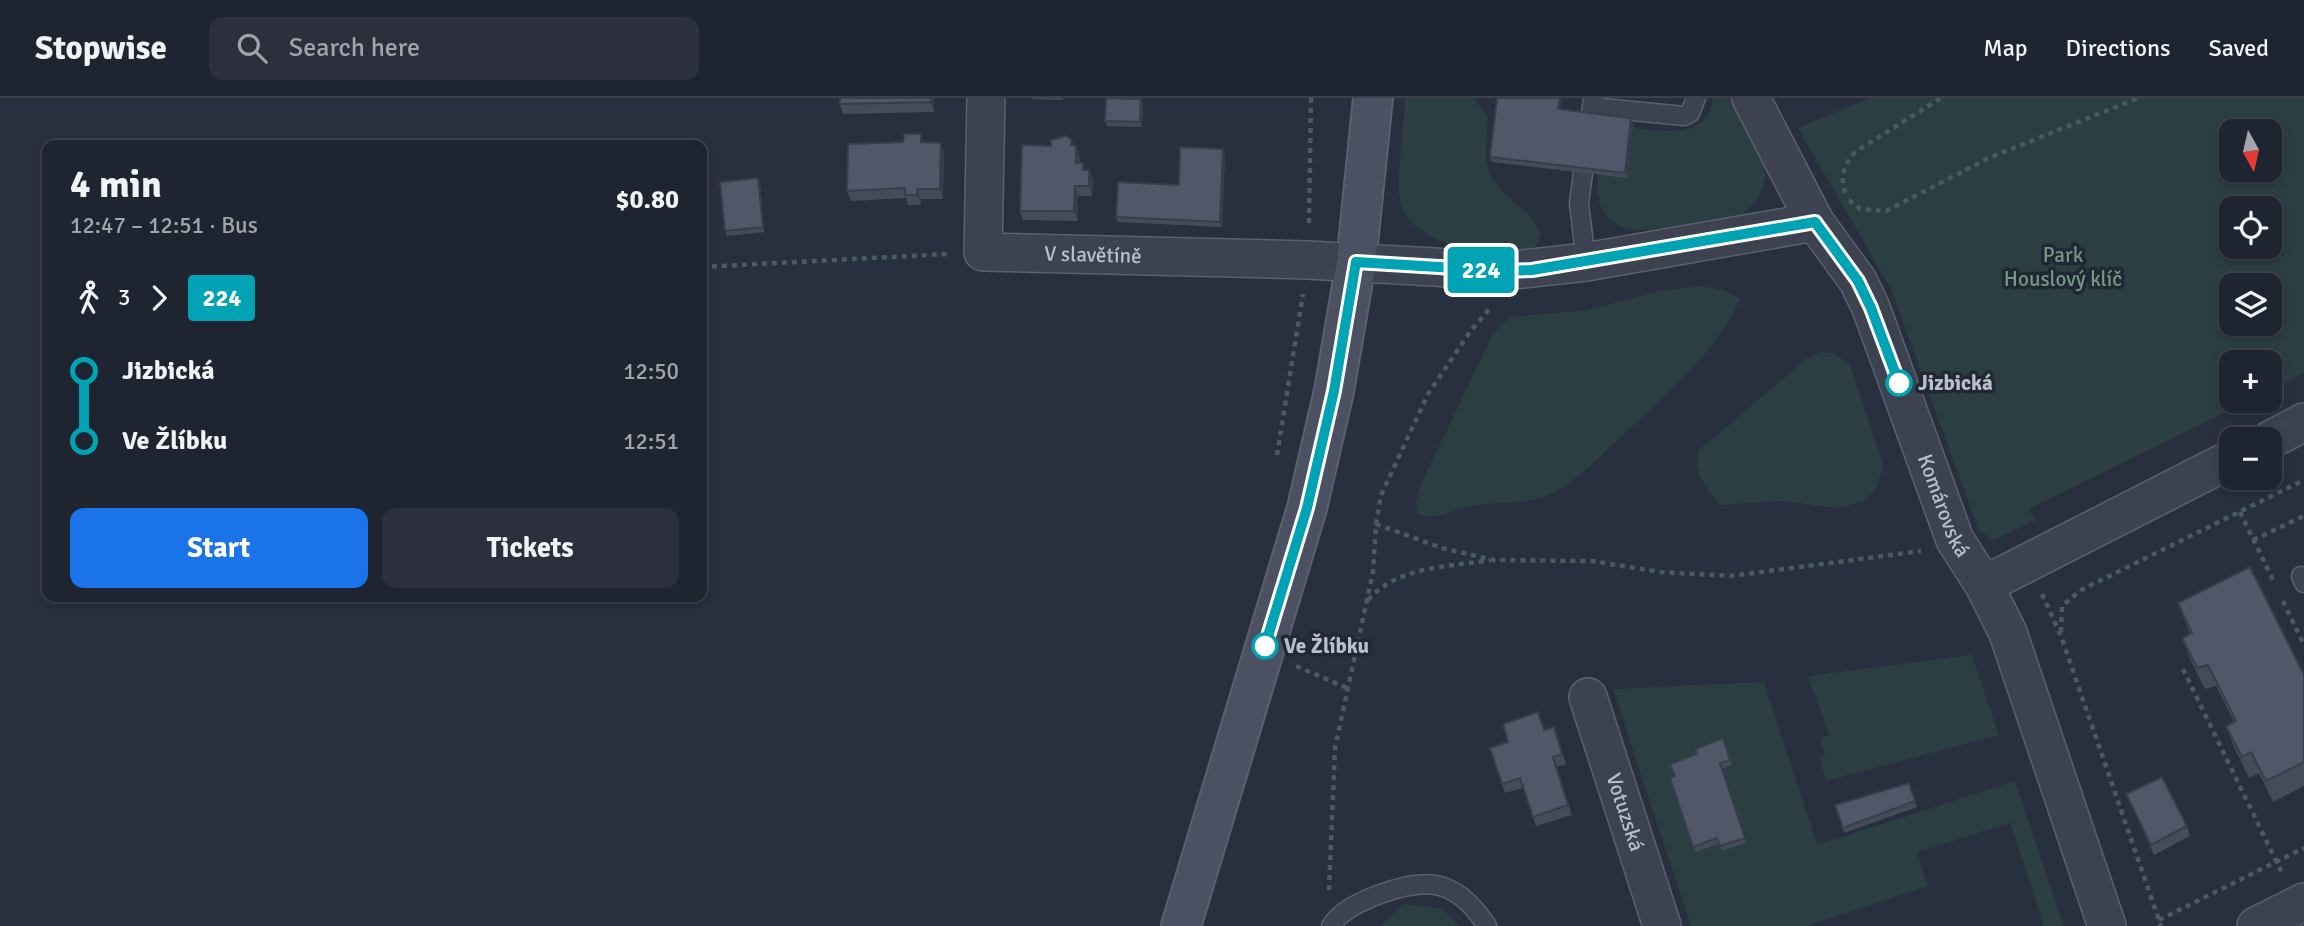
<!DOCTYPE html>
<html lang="en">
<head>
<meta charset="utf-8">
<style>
	:root { --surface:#1e2430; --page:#2b303c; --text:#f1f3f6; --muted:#a1a4ab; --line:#3c414c; --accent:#1a73e8 }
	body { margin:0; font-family:Signika,sans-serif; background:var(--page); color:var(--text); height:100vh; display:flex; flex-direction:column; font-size:26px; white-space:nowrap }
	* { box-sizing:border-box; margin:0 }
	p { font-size:23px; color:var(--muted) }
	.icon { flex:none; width:38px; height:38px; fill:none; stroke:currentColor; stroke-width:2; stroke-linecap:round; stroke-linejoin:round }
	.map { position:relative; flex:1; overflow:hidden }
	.drawer { position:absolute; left:42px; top:42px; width:665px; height:462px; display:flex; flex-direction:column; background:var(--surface); border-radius:14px; box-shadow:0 4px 10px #0003,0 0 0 2px var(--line) }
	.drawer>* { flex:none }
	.badge { padding:0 14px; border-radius:5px; font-size:24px; line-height:46px }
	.needle { width:46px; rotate:172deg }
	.buttons { position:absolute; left:2219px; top:21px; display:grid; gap:14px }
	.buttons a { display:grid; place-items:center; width:63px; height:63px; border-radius:14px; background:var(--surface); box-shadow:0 4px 10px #0003,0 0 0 2px var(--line); font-size:35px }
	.map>.badge { position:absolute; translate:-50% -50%; box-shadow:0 0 0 4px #fff }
	.legs { display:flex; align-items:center; gap:10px; height:77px; padding:0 28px; font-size:23px }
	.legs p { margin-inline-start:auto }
	.summary { display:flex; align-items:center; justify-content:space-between; height:119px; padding:0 28px }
	h1 { font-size:38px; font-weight:800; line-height:52px }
	.action { display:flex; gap:14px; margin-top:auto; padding:14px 28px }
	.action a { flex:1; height:80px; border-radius:14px; background:var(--accent); color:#fff; font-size:28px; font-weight:800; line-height:80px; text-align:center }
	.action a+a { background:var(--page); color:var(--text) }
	ul { padding:0 28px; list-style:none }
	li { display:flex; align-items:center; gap:24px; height:70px; font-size:26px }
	li i { display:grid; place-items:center; width:10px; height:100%; margin:0 9px; background:currentColor }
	li i::after { content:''; width:18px; height:18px; margin:-9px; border:5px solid; border-radius:50%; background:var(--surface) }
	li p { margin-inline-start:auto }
	li:first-child i { background:linear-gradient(#0000 50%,currentColor 0) }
	li:last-child i { background:linear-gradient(currentColor 50%,#0000 0) }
	header { display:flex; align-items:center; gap:42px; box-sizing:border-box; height:98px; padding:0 35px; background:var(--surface); border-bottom:2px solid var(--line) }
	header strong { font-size:33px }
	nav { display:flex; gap:38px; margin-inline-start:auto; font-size:24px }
	.search { width:490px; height:63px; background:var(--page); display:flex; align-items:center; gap:18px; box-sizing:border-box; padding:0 24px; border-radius:14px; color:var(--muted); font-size:26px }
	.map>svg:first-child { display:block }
	.green { fill:#2b3e42; fill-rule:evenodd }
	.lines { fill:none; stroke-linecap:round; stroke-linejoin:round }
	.lane-casing { stroke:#5a606d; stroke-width:21 }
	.street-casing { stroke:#5a606d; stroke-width:40 }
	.secondary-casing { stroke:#5a606d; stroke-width:42 }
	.path { stroke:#4a5b60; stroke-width:4.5; stroke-dasharray:5 5; stroke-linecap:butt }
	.lane { stroke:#3c4250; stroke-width:18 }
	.street { stroke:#3c4250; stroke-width:37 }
	.secondary { stroke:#4b5162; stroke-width:38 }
	.wall { fill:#444b59 }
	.shaded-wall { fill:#373d49 }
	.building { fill:#4f5768; stroke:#373d49; stroke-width:2 }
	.line-1-casing { stroke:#fff; stroke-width:16 }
	.line-1 { stroke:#00a3b4; stroke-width:10 }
	.stop-1-dot { fill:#fff; stroke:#00a3b4; stroke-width:3.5 }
	.labels { text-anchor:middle; stroke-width:7; stroke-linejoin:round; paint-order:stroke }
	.street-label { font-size:21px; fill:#b9beca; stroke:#212735 }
	.park-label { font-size:21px; fill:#72997f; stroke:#212735 }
	.stop-label { font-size:21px; font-weight:bold; fill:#b9beca; stroke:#212735; text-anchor:start }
</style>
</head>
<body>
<header>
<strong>Stopwise</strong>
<div class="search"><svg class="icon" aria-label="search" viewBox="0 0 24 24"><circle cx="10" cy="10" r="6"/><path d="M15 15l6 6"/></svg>Search here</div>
<nav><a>Map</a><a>Directions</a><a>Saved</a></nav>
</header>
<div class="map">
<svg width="2304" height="828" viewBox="0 0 2304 828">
	<rect width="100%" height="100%" fill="#283040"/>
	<path class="green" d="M 1405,0 L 1474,0 L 1487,18 C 1489,37 1482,55 1489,73 C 1499,101 1532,109 1541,137 L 1535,149 C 1519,157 1494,151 1476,151 C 1449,150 1406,133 1400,102 C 1396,81 1404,25 1405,0 Z
		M 1713,0 L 1734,0 C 1743,19 1767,58 1765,79 C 1764,91 1758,103 1749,111 C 1731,127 1705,125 1683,127 C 1667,128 1645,135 1629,131 C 1580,119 1600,60 1610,26 C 1643,30 1708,50 1713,0 Z
		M 1870,0 L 2304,0 L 2304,275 L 2270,292 L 2270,264 L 2231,264 L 2231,303 L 2248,303 L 2029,411 L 2035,422 L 1994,442 L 1979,433 L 1891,191 L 1798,30 ZM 2270,33 L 2270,72 L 2231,72 L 2231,33 ZM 2270,110 L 2270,149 L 2231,149 L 2231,110 ZM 2270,187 L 2270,226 L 2231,226 L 2231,187 Z
		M 1701,188 L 1723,192 L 1740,201 C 1713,259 1664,298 1618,341 C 1599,359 1580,381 1557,393 C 1530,408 1496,403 1467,409 C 1451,412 1433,425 1417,415 L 1416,403 L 1423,382 L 1491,240 L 1502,225 L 1511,219 L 1588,212 L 1660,193 Z
		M 1820,254 L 1833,255 L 1850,267 L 1884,368 L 1874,394 L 1865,403 L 1840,410 L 1779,403 L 1721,407 C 1705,390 1695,377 1698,353 L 1806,261 Z
		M 1972,557 L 1999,637 L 1826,683 L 1819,659 L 1825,656 L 1820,640 L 1829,637 L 1808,578 Z
		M 1764,584 L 1817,747 L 2015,683 L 2064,828 L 2044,828 L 2010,725 L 1917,754 L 1928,788 L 1807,828 L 1691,828 L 1613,591 Z
		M 1403,806 L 1443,811 L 1460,828 L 1381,828 Z"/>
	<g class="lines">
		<g class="lane-casing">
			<path id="lane" d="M 1592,9 L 1684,18 L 1690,15 L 1696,0
				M 1586,164 L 1579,105 L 1593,0
				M 2301,478 L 2304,485
				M 1331,828 C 1341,812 1359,805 1375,798 C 1426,779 1455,779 1487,828"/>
		</g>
		<g class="street-casing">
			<g id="street">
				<path id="s1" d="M 986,0 L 983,154 L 1308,162 L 1505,173 L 1586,164 L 1815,124"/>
				<path id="s2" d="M 1751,0 L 1815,124 L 1858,183 L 1871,210 L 1955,442 L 1984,487 L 2008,535 L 2107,828"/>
				<path d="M 2270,342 L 2304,324"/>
				<path d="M 1984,487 L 2231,361"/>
				<path id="s3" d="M 1588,599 L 1662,828"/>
				<path d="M 2256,828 L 2304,804"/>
			</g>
		</g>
		<g class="secondary-casing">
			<path id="secondary" d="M 1181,828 L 1307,410 L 1334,293 L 1356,165 L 1373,0"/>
		</g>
		<path class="path" d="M 1845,95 C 1840,78 1844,67 1855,54 L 1941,0
			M 1849,102 L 1860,111 L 1886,113 L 1989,60 L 2138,0
			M 1309,125 L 1311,0
			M 702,169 L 948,156
			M 1277,357 L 1303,196
			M 2240,414 L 2273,482
			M 1376,426 L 1442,450 L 1494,462 L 1592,463 L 1660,474 L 1731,478 L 1921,453
			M 2253,442 L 2304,418
			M 2042,496 L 2061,538 L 2161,828
			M 1368,502 C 1397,468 1449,469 1490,462
			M 2283,503 L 2304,547
			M 2061,534 L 2062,508 L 2081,492 L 2304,382
			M 1296,568 L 1347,590
			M 2183,571 L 2282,775
			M 1329,792 L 1335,650 L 1373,474 L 1376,426 L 1381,397 L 1428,296 L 1470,234 L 1490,210
			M 2159,822 L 2304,750"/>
		<use href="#lane" class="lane"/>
		<use href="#street" class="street"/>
		<use href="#secondary" class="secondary"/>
	</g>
	<path class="wall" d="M 840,0 L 934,0 L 934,14 L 843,16 L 840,6 Z
		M 1031,0 L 1063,0 L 1063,2 L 1031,1 Z
		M 1141,1 L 1143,6 L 1142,29 L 1107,28 L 1105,23 Z
		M 1561,12 L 1633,25 L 1627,80 L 1492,64 L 1490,59 Z
		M 924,44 L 944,54 L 943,101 L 920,101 L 921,107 L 908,107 L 906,100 L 851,103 L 847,93 Z
		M 1073,47 L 1080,57 L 1080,65 L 1093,81 L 1092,98 L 1078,98 L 1078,123 L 1023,122 L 1020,113 Z
		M 1225,56 L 1222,129 L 1118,124 L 1116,119 L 1179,87 Z
		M 758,80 L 760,85 L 764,134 L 727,138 L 725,133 Z
		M 2178,505 L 2304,577 L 2304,688 L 2273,704 L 2259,675 L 2249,680 L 2234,649 L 2226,628 L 2234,624 L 2216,588 L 2205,591 L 2190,561 L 2182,540 L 2190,536 Z
		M 1554,629 L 1566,666 L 1557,669 L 1572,717 L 1536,728 L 1523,690 L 1505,695 L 1490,650 Z
		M 1723,640 L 1732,667 L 1721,671 L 1746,745 L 1722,753 L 1719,746 L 1695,754 L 1670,680 L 1675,678 L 1697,656 Z
		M 1909,685 L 1917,709 L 1844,735 L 1835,707 Z
		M 2126,696 L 2187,728 L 2190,738 L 2154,757 Z"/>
	<path class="shaded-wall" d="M 931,0 L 934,0 L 934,14 L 931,4 Z
		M 1560,0 L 1562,0 L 1560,16 L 1558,11 Z
		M 1141,1 L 1143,6 L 1142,29 L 1140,24 Z
		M 1631,20 L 1633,25 L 1627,80 L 1625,75 Z
		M 941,45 L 944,54 L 943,101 L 940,91 Z
		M 1076,48 L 1080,57 L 1079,75 L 1076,65 Z
		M 1223,51 L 1225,56 L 1222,129 L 1220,124 Z
		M 1089,72 L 1093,81 L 1092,98 L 1089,88 Z
		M 758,80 L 760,85 L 764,134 L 763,129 Z
		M 1075,88 L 1078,98 L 1078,123 L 1074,113 Z
		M 917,91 L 920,101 L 921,107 L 917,97 Z"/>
	<path class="building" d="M 840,0 L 931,0 L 931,4 L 840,6 Z
		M 1106,0 L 1141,1 L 1140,24 L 1105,23 Z
		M 1497,0 L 1560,0 L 1558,11 L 1631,20 L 1625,75 L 1490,59 Z
		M 904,36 L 921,36 L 921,44 L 941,45 L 940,91 L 917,91 L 917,97 L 905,97 L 905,90 L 847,93 L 848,46 L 903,44 Z
		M 1066,38 L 1072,42 L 1071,47 L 1076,48 L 1076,65 L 1083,65 L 1083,72 L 1089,72 L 1089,88 L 1075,88 L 1074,113 L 1020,113 L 1022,47 L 1051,48 L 1051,42 Z
		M 1180,49 L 1223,51 L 1220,124 L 1116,119 L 1118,84 L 1179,87 Z
		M 758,80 L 763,129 L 725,133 L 720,84 Z
		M 2250,469 L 2304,577 L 2304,664 L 2266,683 L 2251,654 L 2242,659 L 2226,628 L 2236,623 L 2208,567 L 2197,570 L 2182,540 L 2192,535 L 2178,505 Z
		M 1538,614 L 1544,632 L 1554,629 L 1562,656 L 1553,659 L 1568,707 L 1533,719 L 1520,680 L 1502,686 L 1490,650 L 1508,644 L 1503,626 Z
		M 1723,640 L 1730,662 L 1720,665 L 1745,740 L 1720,748 L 1717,740 L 1693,749 L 1670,680 L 1675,678 L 1670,666 L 1697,656 L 1695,651 Z
		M 2162,679 L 2187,728 L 2151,747 L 2126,696 Z
		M 1909,685 L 1915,703 L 1843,730 L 1835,707 Z"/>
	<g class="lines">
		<g class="line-1-casing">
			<path id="line-1" d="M 1265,548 L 1307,410 L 1334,293 L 1356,164 L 1505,173 L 1532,172 L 1815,124 L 1858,183 L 1871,210 L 1899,285"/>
		</g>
		<use href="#line-1" class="line-1"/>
	</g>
	<g class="stop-1-dot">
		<circle cx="1899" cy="285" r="12"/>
		<circle cx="1265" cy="548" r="12"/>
	</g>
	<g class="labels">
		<g class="street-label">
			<text dy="7" stroke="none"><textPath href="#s1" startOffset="264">V slavětíně</textPath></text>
			<text dy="7" stroke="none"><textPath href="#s2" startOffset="453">Komárovská</textPath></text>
			<text dy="7" stroke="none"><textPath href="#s3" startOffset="121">Votuzská</textPath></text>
		</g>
		<g class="park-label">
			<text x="2063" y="164">Park<tspan x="2063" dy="24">Houslový klíč</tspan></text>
		</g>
		<g class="stop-label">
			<text x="1918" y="292">Jizbická</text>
			<text x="1284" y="555">Ve Žlíbku</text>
		</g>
	</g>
</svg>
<div class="buttons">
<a><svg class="needle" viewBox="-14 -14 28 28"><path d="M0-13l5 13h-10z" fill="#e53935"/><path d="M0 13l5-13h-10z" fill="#a1a4ab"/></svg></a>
<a><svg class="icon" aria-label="locate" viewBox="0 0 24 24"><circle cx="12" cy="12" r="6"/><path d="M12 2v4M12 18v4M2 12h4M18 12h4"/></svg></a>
<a><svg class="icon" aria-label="layers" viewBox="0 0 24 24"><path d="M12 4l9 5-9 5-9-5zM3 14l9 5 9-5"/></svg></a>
<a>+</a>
<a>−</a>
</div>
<b class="badge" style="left:1481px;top:172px;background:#00a3b4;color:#fff">224</b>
<section class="drawer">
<div class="summary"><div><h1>4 min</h1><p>12:47 – 12:51 · Bus</p></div><b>$0.80</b></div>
<div class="legs"><svg class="icon" aria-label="walk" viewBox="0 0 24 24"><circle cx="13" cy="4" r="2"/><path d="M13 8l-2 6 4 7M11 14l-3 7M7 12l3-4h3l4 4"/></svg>3<svg class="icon" aria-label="forward" viewBox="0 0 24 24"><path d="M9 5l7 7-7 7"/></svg><b class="badge" style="background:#00a3b4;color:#fff">224</b></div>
<ul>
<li><i style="color:#00a3b4"></i><b>Jizbická</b><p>12:50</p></li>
<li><i style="color:#00a3b4"></i><b>Ve Žlíbku</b><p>12:51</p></li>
</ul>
<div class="action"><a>Start</a><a>Tickets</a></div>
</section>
</div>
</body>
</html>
